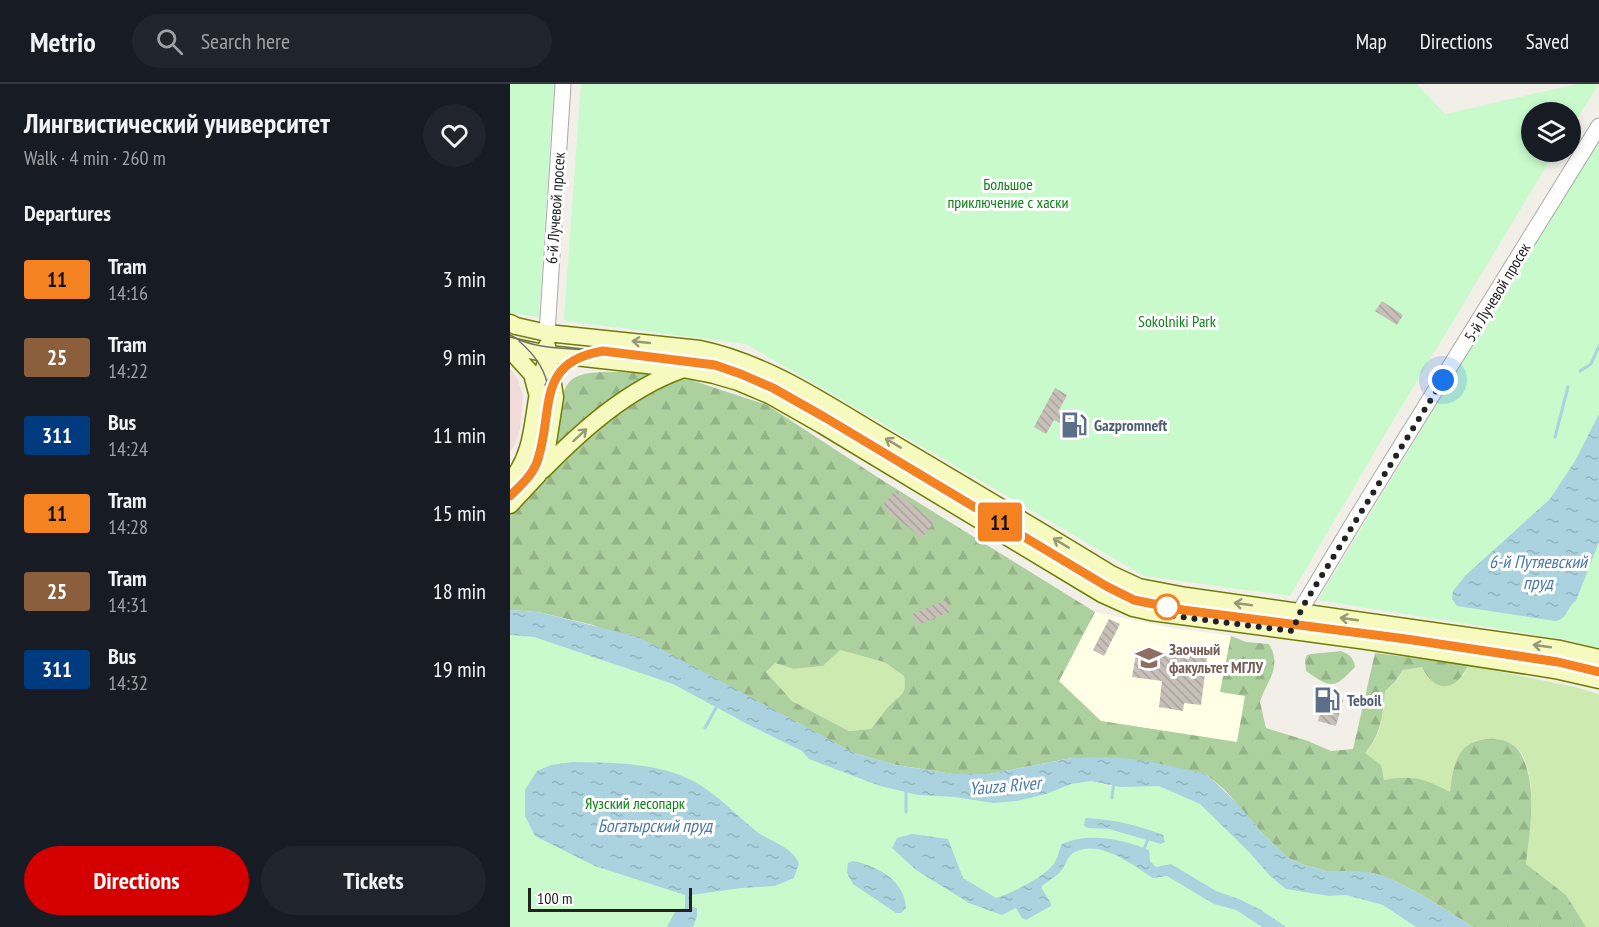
<!DOCTYPE html>
<html lang="en">
<head>
<meta charset="utf-8">
<style>
	:root { --surface:#171b24; --page:#20242c; --text:#f1f3f6; --muted:#9ea1a6; --line:#363941; --accent:#d40000 }
	body { margin:0; font-family:"PT Sans Narrow",sans-serif; background:var(--page); color:var(--text); height:100vh; display:flex; flex-direction:column; font-size:22px; white-space:nowrap }
	* { box-sizing:border-box; margin:0 }
	p { font-size:20px; color:var(--muted) }
	.icon { flex:none; width:33px; height:33px; fill:none; stroke:currentColor; stroke-width:2; stroke-linecap:round; stroke-linejoin:round }
	.map { position:relative; flex:1; overflow:hidden }
	.details { display:flex; flex-direction:column; background:var(--surface); width:510px }
	.details>* { flex:none }
	.badge { padding:0 12px; border-radius:4px; font-size:21px; line-height:39px }
	.buttons { position:absolute; left:1011px; top:18px; display:grid; gap:12px }
	.buttons a { display:grid; place-items:center; width:60px; height:60px; border-radius:50%; background:var(--surface); box-shadow:0 3px 9px #0003; font-size:30px }
	.scale { position:absolute; left:18px; bottom:15px; width:164px; box-sizing:border-box; padding-left:6px; border:3px solid #222; border-top:0; font-size:16px; line-height:21px; white-space:nowrap; color:#222; -webkit-text-stroke:4px #fff; paint-order:stroke }
	.you { position:absolute; width:30px; height:30px; margin:-15px; border:4px solid #fff; border-radius:50%; background:#1a73e8; box-shadow:0 0 0 9px #1a73e833 }
	.map>.badge { position:absolute; translate:-50% -50%; box-shadow:0 0 0 3px #fff }
	h2 { padding:0 24px; font-size:22px; line-height:54px }
	.round { display:grid; place-items:center; flex:none; width:63px; height:63px; border-radius:32px; background:var(--page) }
	.headline { display:flex; align-items:center; justify-content:space-between; height:102px; padding:0 24px }
	h1 { font-size:28px; font-weight:600; line-height:45px }
	.primary-button { display:flex; gap:12px; margin-top:auto; padding:12px 24px }
	.primary-button a { flex:1; height:69px; border-radius:36px; background:var(--accent); color:#fff; font-size:24px; font-weight:600; line-height:69px; text-align:center }
	.primary-button a+a { background:var(--page); color:var(--text) }
	ul { padding:0; list-style:none }
	li { display:flex; align-items:center; gap:18px; height:78px; padding:0 24px }
	li div { flex:1 }
	li b { display:block; font-size:22px }
	li em { font-style:normal }
	li .badge { min-width:66px; font-weight:700; text-align:center }
	header { display:flex; align-items:center; gap:36px; box-sizing:border-box; height:84px; padding:0 30px; background:var(--surface); border-bottom:2px solid var(--line) }
	header strong { font-size:28px }
	nav { display:flex; gap:33px; margin-inline-start:auto; font-size:21px }
	.search { width:420px; height:54px; background:var(--page); display:flex; align-items:center; gap:15px; box-sizing:border-box; padding:0 21px; border-radius:33px; color:var(--muted); font-size:22px }
	main { display:flex; flex:1; min-height:0 }
	.map>svg:first-child { display:block }
	.commercial { fill:#f2dad9 }
	.education { fill:#ffffe5 }
	.grass { fill:#cdebb0 }
	.forest { fill:url(#forest-firs); fill-rule:evenodd }
	.park { fill:#c8facc }
	.water { fill:url(#water-ripples) }
	.lines { fill:none; stroke-linecap:round; stroke-linejoin:round }
	.stream { stroke:#aad3df; stroke-width:3 }
	.building { fill:url(#building-back-hatch) }
	.tertiary-casing { stroke:#a9a9a9; stroke-width:17 }
	.secondary-casing { stroke:#707d05; stroke-width:19 }
	.tertiary { stroke:#fff; stroke-width:15 }
	.secondary { stroke:#f7fabf; stroke-width:16 }
	.tram { stroke:#707070; stroke-width:1.5 }
	.oneway { stroke:#979978 }
	.line-casing { stroke:#fff; stroke-width:14 }
	.line { stroke:#f58220; stroke-width:9 }
	.walk { stroke:#222; stroke-width:6; stroke-dasharray:0 10.8 }
	.stop-dot { fill:#fff; stroke:#f58220; stroke-width:3 }
	.labels { text-anchor:middle; stroke-width:6; stroke-linejoin:round; paint-order:stroke }
	.park-label { font-size:16px; fill:#0c8416; stroke:#fff }
	.street-label { font-size:16px; fill:#222; stroke:#fff }
	.service-label { font-size:16px; font-weight:bold; fill:#4e5e75; stroke:#fff; text-anchor:start }
	.education-label { font-size:16px; font-weight:bold; fill:#785e54; stroke:#fff; text-anchor:start }
	.water-label { font-size:18px; font-style:italic; fill:#4a7aab; stroke:#fff }
</style>
</head>
<body>
<header>
<strong>Metrio</strong>
<div class="search"><svg class="icon" aria-label="search" viewBox="0 0 24 24"><circle cx="10" cy="10" r="6"/><path d="M15 15l6 6"/></svg>Search here</div>
<nav><a>Map</a><a>Directions</a><a>Saved</a></nav>
</header>
<main>
<section class="details">
<div class="headline"><div><h1>Лингвистический университет</h1><p>Walk · 4 min · 260 m</p></div><a class="round"><svg class="icon" aria-label="heart" viewBox="0 0 24 24"><path d="M12 20l-8-8c-3-5 5-10 8-4 3-6 11-1 8 4z"/></svg></a></div>
<h2>Departures</h2>
<ul>
<li><span class="badge" style="background:#f58220;color:#111">11</span><div><b>Tram</b><p>14:16</p></div><em>3 min</em></li>
<li><span class="badge" style="background:#8b5e3c;color:#fff">25</span><div><b>Tram</b><p>14:22</p></div><em>9 min</em></li>
<li><span class="badge" style="background:#003b80;color:#fff">311</span><div><b>Bus</b><p>14:24</p></div><em>11 min</em></li>
<li><span class="badge" style="background:#f58220;color:#111">11</span><div><b>Tram</b><p>14:28</p></div><em>15 min</em></li>
<li><span class="badge" style="background:#8b5e3c;color:#fff">25</span><div><b>Tram</b><p>14:31</p></div><em>18 min</em></li>
<li><span class="badge" style="background:#003b80;color:#fff">311</span><div><b>Bus</b><p>14:32</p></div><em>19 min</em></li>
</ul>
<div class="primary-button"><a>Directions</a><a>Tickets</a></div>
</section>
<div class="map">
<svg width="1089" height="843" viewBox="0 0 1089 843">
	<defs>
		<pattern id="forest-firs" width="22" height="20" patternUnits="userSpaceOnUse" patternTransform="scale(1.5)"><rect width="22" height="20" fill="#add19e"/><path d="M5 1l3.5 6h-7zM16 11l3.5 6h-7z" fill="#95b388"/></pattern>
		<pattern id="water-ripples" width="26" height="14" patternUnits="userSpaceOnUse" patternTransform="scale(1.5)"><rect width="26" height="14" fill="#aad3df"/><path d="M2 4q2-2 4 0t4 0M15 11q2-2 4 0t4 0" fill="none" stroke="#92b5bf"/></pattern>
		<pattern id="building-back-hatch" width="6" height="6" patternUnits="userSpaceOnUse" patternTransform="scale(1.5)"><rect width="6" height="6" fill="#c7bfb8"/><path d="M-1 5l2 2M0 0l6 6M5-1l2 2" fill="none" stroke="#aba49e"/></pattern>
	</defs>
	<rect width="100%" height="100%" fill="#f2efe9"/>
	<path class="commercial" d="M 0,284 L 7,294 L 13,311 L 10,345 L 5,360 L 0,368 Z"/>
	<path class="education" d="M 585,528 L 662,544 L 721,552 L 710,607 L 735,612 L 727,658 L 591,637 L 549,597 Z"/>
	<path class="grass" d="M 330,566 L 374,578 L 394,592 C 397,611 392,609 380,621 C 373,628 368,637 361,645 L 339,647 L 282,617 L 256,588 L 264,578 L 284,585 L 313,582 Z
		M 958,581 L 1065,603 L 1089,610 L 1089,843 L 1076,843 L 1056,811 L 1016,780 C 1020,745 1028,704 1012,670 C 1003,652 962,648 952,668 C 946,680 944,695 940,708 C 920,696 897,692 874,696 L 855,669 C 872,652 873,630 875,607 L 886,598 L 893,586 L 912,583 L 953,592 Z"/>
	<path class="forest" d="M 109,288 L 144,290 L 44,364 C 47,345 47,301 66,293 C 79,287 94,288 109,288 Z
		M 163,294 L 181,296 L 257,321 L 372,396 L 585,528 L 549,597 L 591,637 L 727,658 L 735,612 L 710,608 L 721,552 L 736,558 L 759,560 C 773,584 756,597 750,618 L 756,644 L 798,657 L 821,667 L 843,665 L 865,569 L 958,581 C 946,608 925,610 912,583 L 893,586 L 885,598 L 875,607 C 873,631 871,651 855,669 L 871,681 L 874,696 C 901,691 915,694 940,708 C 942,693 943,681 951,668 C 963,650 1001,650 1011,670 C 1028,703 1020,745 1016,780 L 1056,811 L 1076,843 L 963,843 L 912,811 L 883,796 L 863,789 L 816,787 L 794,781 L 778,774 L 752,749 L 717,708 L 696,690 L 658,683 L 562,674 L 479,690 L 443,690 L 386,681 L 344,669 L 170,576 L 83,541 L 28,528 L 0,526 L 0,428 L 45,385 L 109,327 ZM 330,566 L 374,578 L 394,592 C 397,611 392,609 380,621 C 373,628 368,637 361,645 L 339,647 L 282,617 L 256,588 L 265,579 L 284,585 L 313,582 Z
		M 831,567 C 839,570 844,574 845,583 C 824,605 822,605 796,587 L 795,576 L 797,571 C 809,568 820,569 831,567 Z"/>
	<path class="park" d="M 0,0 L 44,0 L 29,233 L 0,229 Z
		M 71,0 L 907,0 L 935,30 L 1066,0 L 1089,0 L 1061,44 L 1060,28 L 1022,28 L 1022,68 L 1045,68 L 884,335 L 780,512 L 634,492 L 236,260 L 56,237 L 54,234 Z
		M 1089,53 L 1089,565 L 1064,557 L 808,516 Z
		M 0,551 L 24,553 L 163,600 L 239,641 L 292,667 L 299,675 L 408,711 L 445,713 L 536,710 L 561,700 L 581,697 L 600,702 L 649,702 L 690,720 L 738,767 L 761,793 L 776,805 L 819,812 L 836,811 L 873,821 L 906,843 L 0,843 Z"/>
	<path class="water" d="M 1089,330 L 1089,458 L 1066,517 C 1056,523 1058,536 1045,537 L 947,522 L 942,515 L 943,507 L 956,491 L 1040,415 L 1065,377 Z
		M 0,526 L 28,528 L 129,553 L 344,669 L 386,681 L 443,690 L 479,690 L 562,674 L 604,673 L 637,677 L 696,690 L 726,718 L 752,749 L 778,774 L 794,781 L 816,787 L 846,787 L 863,789 L 883,796 L 912,811 L 963,843 L 906,843 L 873,821 L 836,811 L 819,812 L 776,805 L 761,793 L 738,767 L 690,720 L 649,702 L 610,703 L 581,697 L 561,700 L 536,710 L 507,717 L 483,719 L 445,713 L 408,711 L 370,702 L 299,675 L 292,667 L 239,641 L 163,600 L 24,553 L 0,551 Z
		M 63,678 C 104,679 148,678 185,698 C 207,710 226,731 246,747 C 262,759 280,761 289,779 L 284,794 L 265,802 L 231,804 L 181,811 L 182,823 L 187,824 L 187,832 L 183,843 L 157,843 L 165,828 L 175,824 L 175,811 L 85,782 L 25,752 L 15,732 L 15,706 L 27,687 L 41,681 Z
		M 578,734 C 605,736 628,741 653,751 L 655,758 L 651,760 L 599,745 L 578,744 L 574,742 L 575,735 Z
		M 402,750 L 438,755 L 453,794 L 486,814 C 501,810 532,794 543,781 C 547,776 549,766 552,760 C 579,748 612,755 639,766 L 640,777 L 646,783 L 661,780 L 706,807 L 729,815 L 751,826 L 776,843 L 752,843 L 726,826 L 704,820 L 657,792 L 643,794 C 623,781 590,755 565,768 C 557,772 556,781 551,787 C 546,793 538,797 532,802 L 532,805 L 541,819 L 541,822 L 516,836 L 512,834 L 506,824 L 492,831 L 459,819 L 406,786 L 382,764 L 387,754 Z
		M 343,777 C 368,782 395,797 396,824 L 391,829 L 386,829 L 343,800 L 337,789 L 338,779 Z"/>
	<g class="lines">
		<path class="stream" d="M 1070,287 L 1081,280 L 1089,262
			M 1045,353 L 1058,303
			M 195,644 L 207,622
			M 396,705 L 396,728
			M 602,714 L 604,698
			M 633,768 L 638,755 L 637,752"/>
	</g>
	<path class="building" d="M 872,217 L 893,231 L 887,241 L 865,227 Z
		M 545,304 L 557,311 L 548,328 L 572,340 L 567,349 L 544,336 L 536,350 L 524,343 Z
		M 384,407 L 425,437 L 412,454 L 372,423 Z
		M 436,516 L 440,528 L 407,541 L 402,530 Z
		M 599,535 L 610,540 L 594,572 L 583,566 Z
		M 627,565 L 679,575 L 680,571 L 697,574 L 691,621 L 674,619 L 673,627 L 649,623 L 652,597 L 622,593 Z
		M 815,611 L 833,616 L 826,642 L 808,637 Z"/>
	<g class="lines">
		<g class="tertiary-casing">
			<path id="tertiary" d="M 37,249 L 53,0
				M 782,547 L 793,522 L 848,431 L 1089,42"/>
		</g>
		<g class="secondary-casing">
			<path id="secondary" d="M 0,239 L 6,242 L 37,249 L 190,265 C 257,279 315,319 374,354 C 450,399 526,444 601,490 L 629,503 L 676,512 L 1050,565 L 1089,574
				M 0,262 L 38,270 L 173,285 L 204,291 L 228,298 L 261,312 L 312,341 L 592,510 L 623,524 L 641,528 L 857,557 L 1045,586 L 1089,596
				M 0,266 L 22,290 L 27,309
				M 33,386 C 72,346 118,305 171,286
				M 0,398 C 21,373 22,346 27,315 C 29,301 33,287 37,274
				M 0,421 L 28,391 L 36,371 L 45,313 L 37,262"/>
		</g>
		<use href="#tertiary" class="tertiary"/>
		<use href="#secondary" class="secondary"/>
		<path class="tram" d="M 0,251 C 26,267 63,264 93,267 C 134,270 193,275 231,290 C 280,309 325,340 370,366 C 446,411 521,457 596,502 L 624,516 L 673,526 L 896,555 L 1048,578 L 1089,588
			M 35,301 C 44,284 56,274 73,265
			M 0,412 C 10,402 20,392 27,379 C 37,358 37,328 38,305 C 36,285 24,270 9,257"/>
	</g>
	<defs><path id="oneway-shaft" d="M-6 0H5M1.5-3L5.5 0L1.5 3" fill="none" stroke-width="1.6" stroke-linecap="round" stroke-linejoin="round" transform="scale(1.5)"/></defs>
	<g class="oneway">
		<use href="#oneway-shaft" transform="translate(131 258) rotate(-174)"/>
		<use href="#oneway-shaft" transform="translate(70 351) rotate(-42)"/>
		<use href="#oneway-shaft" transform="translate(383 359) rotate(-149)"/>
		<use href="#oneway-shaft" transform="translate(551 459) rotate(-149)"/>
		<use href="#oneway-shaft" transform="translate(733 520) rotate(-172)"/>
		<use href="#oneway-shaft" transform="translate(839 535) rotate(-172)"/>
		<use href="#oneway-shaft" transform="translate(1032 562) rotate(-172)"/>
	</g>
	<g class="lines">
		<g class="line-casing">
			<path id="line" d="M 0,412 C 10,402 24,390 28,375 C 44,326 25,278 93,267 L 205,281 L 231,290 L 263,304 L 316,334 L 596,502 L 624,516 L 673,526 L 896,555 L 1048,578 L 1089,588"/>
		</g>
		<use href="#line" class="line"/>
		<path class="walk" d="M 657,523 L 663,532 L 782,547 L 793,522 L 933,296"/>
	</g>
	<defs>
		<g id="fuel-bare" transform="scale(2.07)"><path d="M-5.5-6h7V0h2V4h1.3V-2.5L3-4.5l.8-.8L6-3V5H2.5V1h-1V6h-7ZM-4.2-4.7v3.2H.2V-4.7Z" fill="#5c6f8a" stroke="#fff" stroke-width="2.5" paint-order="stroke"/></g>
		<g id="university-bare" transform="scale(2.07)"><path d="M0-5L7-2L0 1L-7-2ZM-4 1L0 2.5L4 1V4Q0 6-4 4Z" fill="#8d6e63" stroke="#fff" stroke-width="2.5" paint-order="stroke"/></g>
	</defs>
	<g fill-rule="evenodd">
		<use href="#fuel-bare" x="564" y="341"/>
		<use href="#university-bare" x="639" y="574"/>
		<use href="#fuel-bare" x="817" y="616"/>
	</g>
	<circle class="stop-dot" cx="657" cy="523" r="12"/>
	<g class="labels">
		<g class="park-label">
			<text x="498" y="106">Большое<tspan x="498" dy="18">приключение с хаски</tspan></text>
			<text x="667" y="243">Sokolniki Park</text>
			<text x="125" y="725">Яузский лесопарк</text>
		</g>
		<g class="street-label">
			<text transform="translate(45 124) rotate(-86)" y="6">6-й Лучевой просек</text>
			<text transform="translate(987 208) rotate(-59)" y="6">5-й Лучевой просек</text>
		</g>
		<g class="service-label">
			<text x="584" y="347">Gazpromneft</text>
			<text x="837" y="622">Teboil</text>
		</g>
		<g class="education-label">
			<text x="659" y="571">Заочный<tspan x="659" dy="18">факультет МГЛУ</tspan></text>
		</g>
		<g class="water-label">
			<text x="1028" y="484">6-й Путяевский<tspan x="1028" dy="21">пруд</tspan></text>
			<text transform="translate(495 702) rotate(-5)" y="6">Yauza River</text>
			<text x="145" y="748">Богатырский пруд</text>
		</g>
	</g>
</svg>
<div class="buttons">
<a><svg class="icon" aria-label="layers" viewBox="0 0 24 24"><path d="M12 4l9 5-9 5-9-5zM3 14l9 5 9-5"/></svg></a>
</div>
<div class="scale">100 m</div>
<div class="you" style="left:933px;top:296px"></div>
<b class="badge" style="left:490px;top:438px;background:#f58220;color:#111">11</b>
</div>
</main>
</body>
</html>
